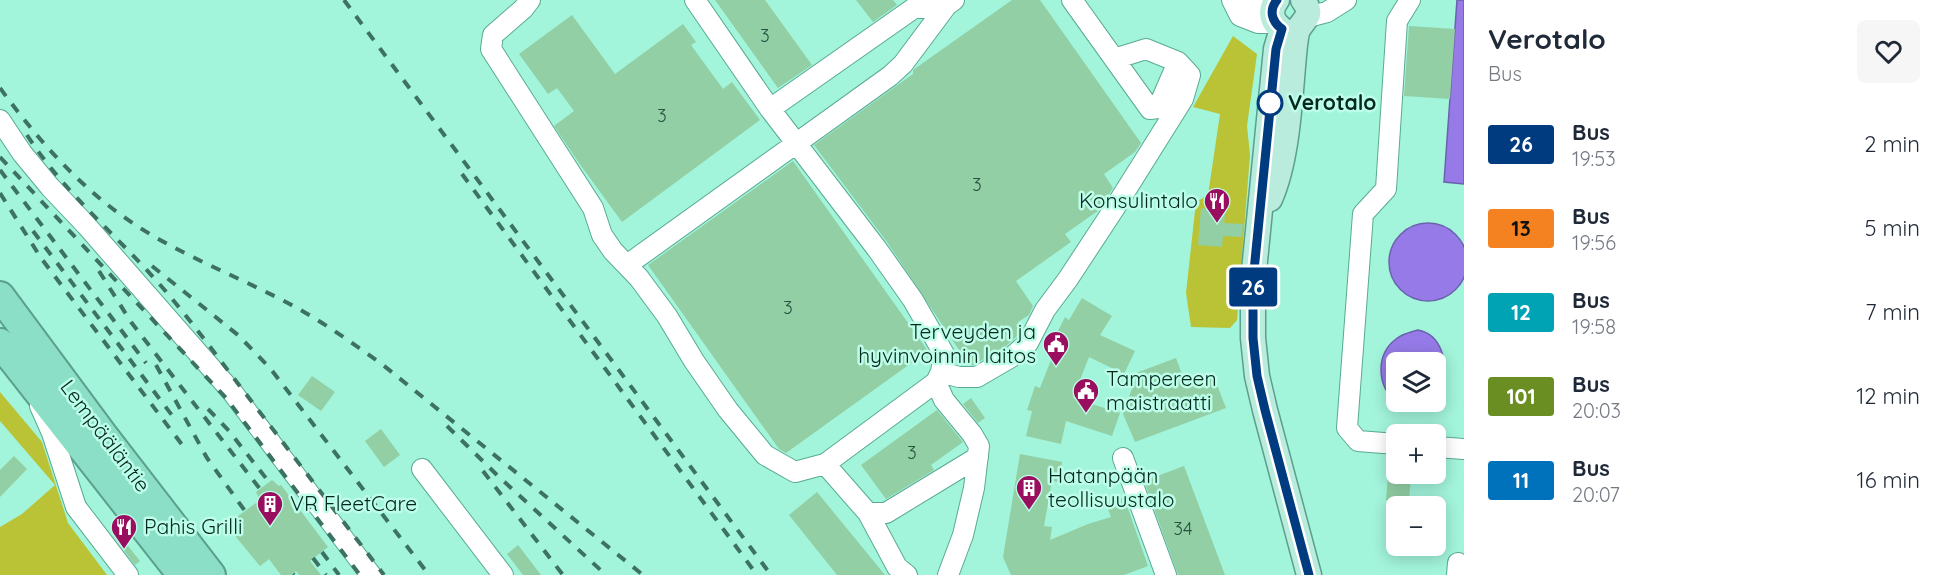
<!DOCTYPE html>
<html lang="en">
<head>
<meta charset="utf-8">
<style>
	:root { --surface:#fff; --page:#f6f6f7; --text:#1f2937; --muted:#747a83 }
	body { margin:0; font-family:Quicksand,sans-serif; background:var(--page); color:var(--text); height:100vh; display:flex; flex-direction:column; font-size:22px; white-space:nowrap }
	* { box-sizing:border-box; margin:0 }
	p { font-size:20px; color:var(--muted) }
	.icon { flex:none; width:33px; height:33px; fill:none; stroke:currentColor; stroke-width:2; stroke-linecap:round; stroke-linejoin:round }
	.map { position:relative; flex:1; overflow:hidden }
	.sheet { display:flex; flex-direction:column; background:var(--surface); width:480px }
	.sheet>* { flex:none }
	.badge { padding:0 12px; border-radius:4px; font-size:21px; line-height:39px }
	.fabs { position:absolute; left:1386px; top:352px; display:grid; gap:12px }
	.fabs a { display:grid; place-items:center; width:60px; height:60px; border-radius:9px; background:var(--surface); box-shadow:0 3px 15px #0003; font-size:30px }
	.map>.badge { position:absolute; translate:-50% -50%; box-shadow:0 0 0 3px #fff }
	.round { display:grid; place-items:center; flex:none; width:63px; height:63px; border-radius:9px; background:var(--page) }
	.overview { display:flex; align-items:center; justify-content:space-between; height:102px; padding:0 24px }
	h1 { font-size:28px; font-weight:800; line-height:45px }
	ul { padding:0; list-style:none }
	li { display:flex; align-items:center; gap:18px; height:84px; padding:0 24px }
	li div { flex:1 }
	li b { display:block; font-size:22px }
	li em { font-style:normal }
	li .badge { min-width:66px; font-weight:700; text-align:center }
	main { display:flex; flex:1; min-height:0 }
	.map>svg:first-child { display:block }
	.green { fill:#bac336 }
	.water { fill:#967be8; stroke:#6a62ac; stroke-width:1.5 }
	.building { fill:#92cfa4 }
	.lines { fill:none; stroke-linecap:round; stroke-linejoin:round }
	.minor-casing { stroke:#59aa93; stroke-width:22 }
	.major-casing { stroke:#5b9f8c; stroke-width:27 }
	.highway-casing { stroke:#5b9f8c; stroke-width:32 }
	.minor { stroke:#fff; stroke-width:20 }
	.major { stroke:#b9ecdd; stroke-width:24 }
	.highway { stroke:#8adfc6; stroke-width:28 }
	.rail { stroke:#3d7263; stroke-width:4; stroke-dasharray:10 10; stroke-linecap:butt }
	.line-casing { stroke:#fff; stroke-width:14 }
	.line { stroke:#003b80; stroke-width:9 }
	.stop-dot { fill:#fff; stroke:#003b80; stroke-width:3 }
	.labels { text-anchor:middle; stroke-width:5; stroke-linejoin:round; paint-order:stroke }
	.number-label { font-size:18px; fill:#285240 }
	.stop-label { font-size:21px; font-weight:bold; fill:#04281f; stroke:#bdfee9; text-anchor:start }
	.poi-label { font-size:21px; fill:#04281f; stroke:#bdfee9; text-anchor:start }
	.street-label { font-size:21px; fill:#04281f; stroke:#bdfee9 }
</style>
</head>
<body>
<main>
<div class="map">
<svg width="1464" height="575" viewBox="0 0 1464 575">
	<rect width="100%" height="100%" fill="#a2f4db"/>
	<path class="green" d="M 1233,36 L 1257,54 L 1247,126 L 1250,155 L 1237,320 L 1230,328 L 1191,327 L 1186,293 L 1196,202 L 1208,195 L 1220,114 L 1193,107 Z
		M 0,392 L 42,442 L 68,523 L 107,575 L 0,575 L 0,527 L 22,514 L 55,485 L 0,421 Z"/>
	<path class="water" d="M 1457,0 L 1464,0 L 1464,184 L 1444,182 Z
		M1389 262a39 39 0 1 1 78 0a39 39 0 1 1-78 0Z
		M 1418,330 C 1464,338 1447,442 1397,402 L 1436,402 L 1436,363 L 1396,363 L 1396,402 C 1377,386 1375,355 1396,339 C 1402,334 1410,332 1418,330 Z"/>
	<path class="building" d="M 715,0 L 765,0 L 812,65 L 778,88 Z
		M 856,0 L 893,0 L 897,5 L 873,22 Z
		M 1012,0 L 1040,0 L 1141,143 L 1135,152 L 1104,174 L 1113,188 L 1099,210 L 1065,234 L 1071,242 L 1016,281 L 1033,306 L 1029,315 L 1018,322 L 1022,328 L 1018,335 L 1006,346 L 974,365 L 969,365 L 887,242 L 814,145 L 913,74 L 913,70 Z
		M 572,15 L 615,74 L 683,24 L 696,42 L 691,45 L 723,89 L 732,82 L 760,120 L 622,222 L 579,163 L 554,126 L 574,111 L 557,88 L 548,94 L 519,54 Z
		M 1409,26 L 1455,29 L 1450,99 L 1404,96 Z
		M 793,161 L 928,351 L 786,453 L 779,449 L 648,265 Z
		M 1212,202 L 1218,203 L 1222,210 L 1226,210 L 1224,223 L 1243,224 L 1242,237 L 1223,236 L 1222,247 L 1198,245 L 1201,208 L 1206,209 Z
		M 1082,298 L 1112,316 L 1100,335 L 1135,351 L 1124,374 L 1089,357 L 1073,398 L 1120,413 L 1112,436 L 1066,421 L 1061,444 L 1026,436 L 1032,411 L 1027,410 L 1035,386 L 1040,388 L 1058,342 L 1054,339 L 1065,317 L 1069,320 Z
		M 1176,358 L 1187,388 L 1214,377 L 1226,408 L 1135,442 L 1123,414 L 1135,380 L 1128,376 Z
		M 312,376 L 335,392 L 321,411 L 298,395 Z
		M 971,398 L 985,418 L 978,423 L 963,404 Z
		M 937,410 L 963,442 L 931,465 L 934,470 L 886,499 L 861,465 Z
		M 381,429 L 400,455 L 384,467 L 365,441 Z
		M 1020,454 L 1062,462 L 1059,482 L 1052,481 L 1044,526 L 1052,527 L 1050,540 L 1088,524 L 1111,517 L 1106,504 L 1124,497 L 1148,566 L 1124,575 L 1011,575 L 1003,557 Z
		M 14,456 L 27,469 L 0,497 L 0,470 Z
		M 1184,466 L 1225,575 L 1178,575 L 1144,481 Z
		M 1388,474 L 1411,474 L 1409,502 L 1386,500 Z
		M 272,480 L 279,486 L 281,485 L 328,547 L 310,561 L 321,575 L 299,575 L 296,571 L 291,575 L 281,575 L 269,559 L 260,566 L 226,525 L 260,500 L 256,492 Z
		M 817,492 L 885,575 L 837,575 L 789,515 Z
		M 117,532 L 140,561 L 135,565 L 113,536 Z
		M 518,545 L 541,575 L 523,575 L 507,554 Z"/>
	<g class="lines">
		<g class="minor-casing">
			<path id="minor" d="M 530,0 L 523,9 L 493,35 L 491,49 L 593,208 L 602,235 L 613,251 L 639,278 L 667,316 L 694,361 L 728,410 L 765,455 L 795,472 L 825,464 L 936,382 L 941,372 L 944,354 L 913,300 L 877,249 L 770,109 L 695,0
				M 1072,0 L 1150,109 L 1158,108 L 1178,62 L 1146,49 L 1114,59
				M 1232,0 L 1240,16 L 1258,23 L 1274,23
				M 1248,0 L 1258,3 L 1275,2
				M 1308,17 L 1327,12 L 1346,0
				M 770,109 L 914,8 L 947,5
				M 0,120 L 22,153 L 50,187 L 86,225 L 233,393 L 371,575
				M 627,265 L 890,76 L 903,64 L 947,5 L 954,0
				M 941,372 L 959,377 L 977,377 L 1013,356 L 1028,343 L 1045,310 L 1068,279 L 1114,209 L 1183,99 L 1190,75 L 1178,62
				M 936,382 L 944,400 L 972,434 L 979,446 L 974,488 L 963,535 L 948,575
				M 40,406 L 52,433 L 76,507 L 128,575
				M 1396,444 L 1358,441 L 1347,428 L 1363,214 L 1386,189 L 1397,21 L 1410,0
				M 1436,447 L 1464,449
				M 1123,458 L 1166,575
				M 825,464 L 868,513 L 897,567 L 907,575
				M 422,469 L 503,575
				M 868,513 L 886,513 L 978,457
				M 1457,575 L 1458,563"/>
		</g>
		<g class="major-casing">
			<path id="major" d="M 1277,0 C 1269,10 1271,22 1282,29 L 1276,49 L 1253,281 L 1253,338 L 1257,376 L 1265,410 L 1309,575
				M 1270,199 C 1289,156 1290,92 1295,45 C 1296,40 1296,34 1298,30 C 1304,18 1315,16 1303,0"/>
		</g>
		<g class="highway-casing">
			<path id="highway" d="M 0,296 L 103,435 L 211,575
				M 0,343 L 182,575"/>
		</g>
		<use href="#minor" class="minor"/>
		<use href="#major" class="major"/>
		<use href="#highway" class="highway"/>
		<path class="rail" d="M 344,0 L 771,575
			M 0,88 C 38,140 80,188 134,224 C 181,255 234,275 284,301 C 319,319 351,342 383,365 L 643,575
			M 27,135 C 67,197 121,238 168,294 C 196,327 222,363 249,398 C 294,457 339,516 384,575
			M 0,157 L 226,398 L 360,575
			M 0,170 L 146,363
			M 462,174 L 757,575
			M 0,193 L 41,258 L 183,446
			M 33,231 L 174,418
			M 152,266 L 238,335 L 270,368 L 429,575
			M 99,271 L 131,322 L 260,489
			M 156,365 L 207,458 L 245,511
			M 208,409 L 229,431 L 269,482
			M 447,426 L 498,476 L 606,575
			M 483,471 L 563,575
			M 322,552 L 339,575
			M 313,558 L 326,575
			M 293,574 L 294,575"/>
	</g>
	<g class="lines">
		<g class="line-casing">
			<path id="line" d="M 1277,0 C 1269,10 1271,21 1282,29 L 1276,49 L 1253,281 L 1253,338 L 1257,376 L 1265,410 L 1309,575"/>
		</g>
		<use href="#line" class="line"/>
	</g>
	<defs>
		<g id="restaurant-pin" transform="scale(1.35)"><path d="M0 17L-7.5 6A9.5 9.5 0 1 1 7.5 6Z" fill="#9a0e5f" stroke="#bdfee9"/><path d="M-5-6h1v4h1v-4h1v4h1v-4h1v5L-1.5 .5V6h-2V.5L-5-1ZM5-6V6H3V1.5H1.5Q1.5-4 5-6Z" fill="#fff"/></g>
		<g id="civic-pin" transform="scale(1.35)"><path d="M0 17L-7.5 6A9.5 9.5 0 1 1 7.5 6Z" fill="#9a0e5f" stroke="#bdfee9"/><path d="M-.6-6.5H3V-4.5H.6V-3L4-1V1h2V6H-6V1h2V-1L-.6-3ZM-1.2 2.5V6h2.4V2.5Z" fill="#fff"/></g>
		<g id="building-pin" transform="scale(1.35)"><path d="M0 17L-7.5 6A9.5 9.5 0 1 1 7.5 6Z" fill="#9a0e5f" stroke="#bdfee9"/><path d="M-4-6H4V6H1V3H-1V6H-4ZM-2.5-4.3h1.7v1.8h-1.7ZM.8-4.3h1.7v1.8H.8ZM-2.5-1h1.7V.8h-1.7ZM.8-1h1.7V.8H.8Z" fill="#fff"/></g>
	</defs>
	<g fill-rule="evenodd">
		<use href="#restaurant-pin" x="1217" y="201"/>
		<use href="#civic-pin" x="1056" y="344"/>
		<use href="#civic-pin" x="1086" y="391"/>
		<use href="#building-pin" x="1029" y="488"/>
		<use href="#building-pin" x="270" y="504"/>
		<use href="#restaurant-pin" x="124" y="527"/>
	</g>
	<circle class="stop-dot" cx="1270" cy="103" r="12"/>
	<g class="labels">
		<g class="number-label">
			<text x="765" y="42">3</text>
			<text x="662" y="122">3</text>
			<text x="977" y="191">3</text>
			<text x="788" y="314">3</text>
			<text x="912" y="459">3</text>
			<text x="1183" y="535">34</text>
		</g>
		<g class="stop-label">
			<text x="1288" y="110">Verotalo</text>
		</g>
		<g class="poi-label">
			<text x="1198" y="208" text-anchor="end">Konsulintalo</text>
			<text x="1036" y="339" text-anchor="end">Terveyden ja<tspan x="1036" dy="24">hyvinvoinnin laitos</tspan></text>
			<text x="1106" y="386">Tampereen<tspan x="1106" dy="24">maistraatti</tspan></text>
			<text x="1048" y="483">Hatanpään<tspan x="1048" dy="24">teollisuustalo</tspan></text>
			<text x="290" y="511">VR FleetCare</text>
			<text x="144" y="534">Pahis Grilli</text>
		</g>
		<g class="street-label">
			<text transform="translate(105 436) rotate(53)" y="7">Lempääläntie</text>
		</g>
	</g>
</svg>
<div class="fabs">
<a><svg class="icon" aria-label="layers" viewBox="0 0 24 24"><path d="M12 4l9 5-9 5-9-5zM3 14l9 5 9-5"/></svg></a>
<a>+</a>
<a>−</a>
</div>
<b class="badge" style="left:1253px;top:287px;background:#003b80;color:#fff">26</b>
</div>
<section class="sheet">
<div class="overview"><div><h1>Verotalo</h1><p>Bus</p></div><a class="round"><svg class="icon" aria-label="heart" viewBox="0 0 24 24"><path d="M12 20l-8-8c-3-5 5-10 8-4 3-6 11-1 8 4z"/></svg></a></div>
<ul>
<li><span class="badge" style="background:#003b80;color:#fff">26</span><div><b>Bus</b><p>19:53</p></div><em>2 min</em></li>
<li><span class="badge" style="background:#f58220;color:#111">13</span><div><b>Bus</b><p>19:56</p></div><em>5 min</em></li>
<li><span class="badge" style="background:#00a3b4;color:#fff">12</span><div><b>Bus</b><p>19:58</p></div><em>7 min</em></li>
<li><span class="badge" style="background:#6b8e23;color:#fff">101</span><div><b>Bus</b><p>20:03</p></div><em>12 min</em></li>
<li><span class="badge" style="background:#0072bc;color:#fff">11</span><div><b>Bus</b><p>20:07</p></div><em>16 min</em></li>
</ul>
</section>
</main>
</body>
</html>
